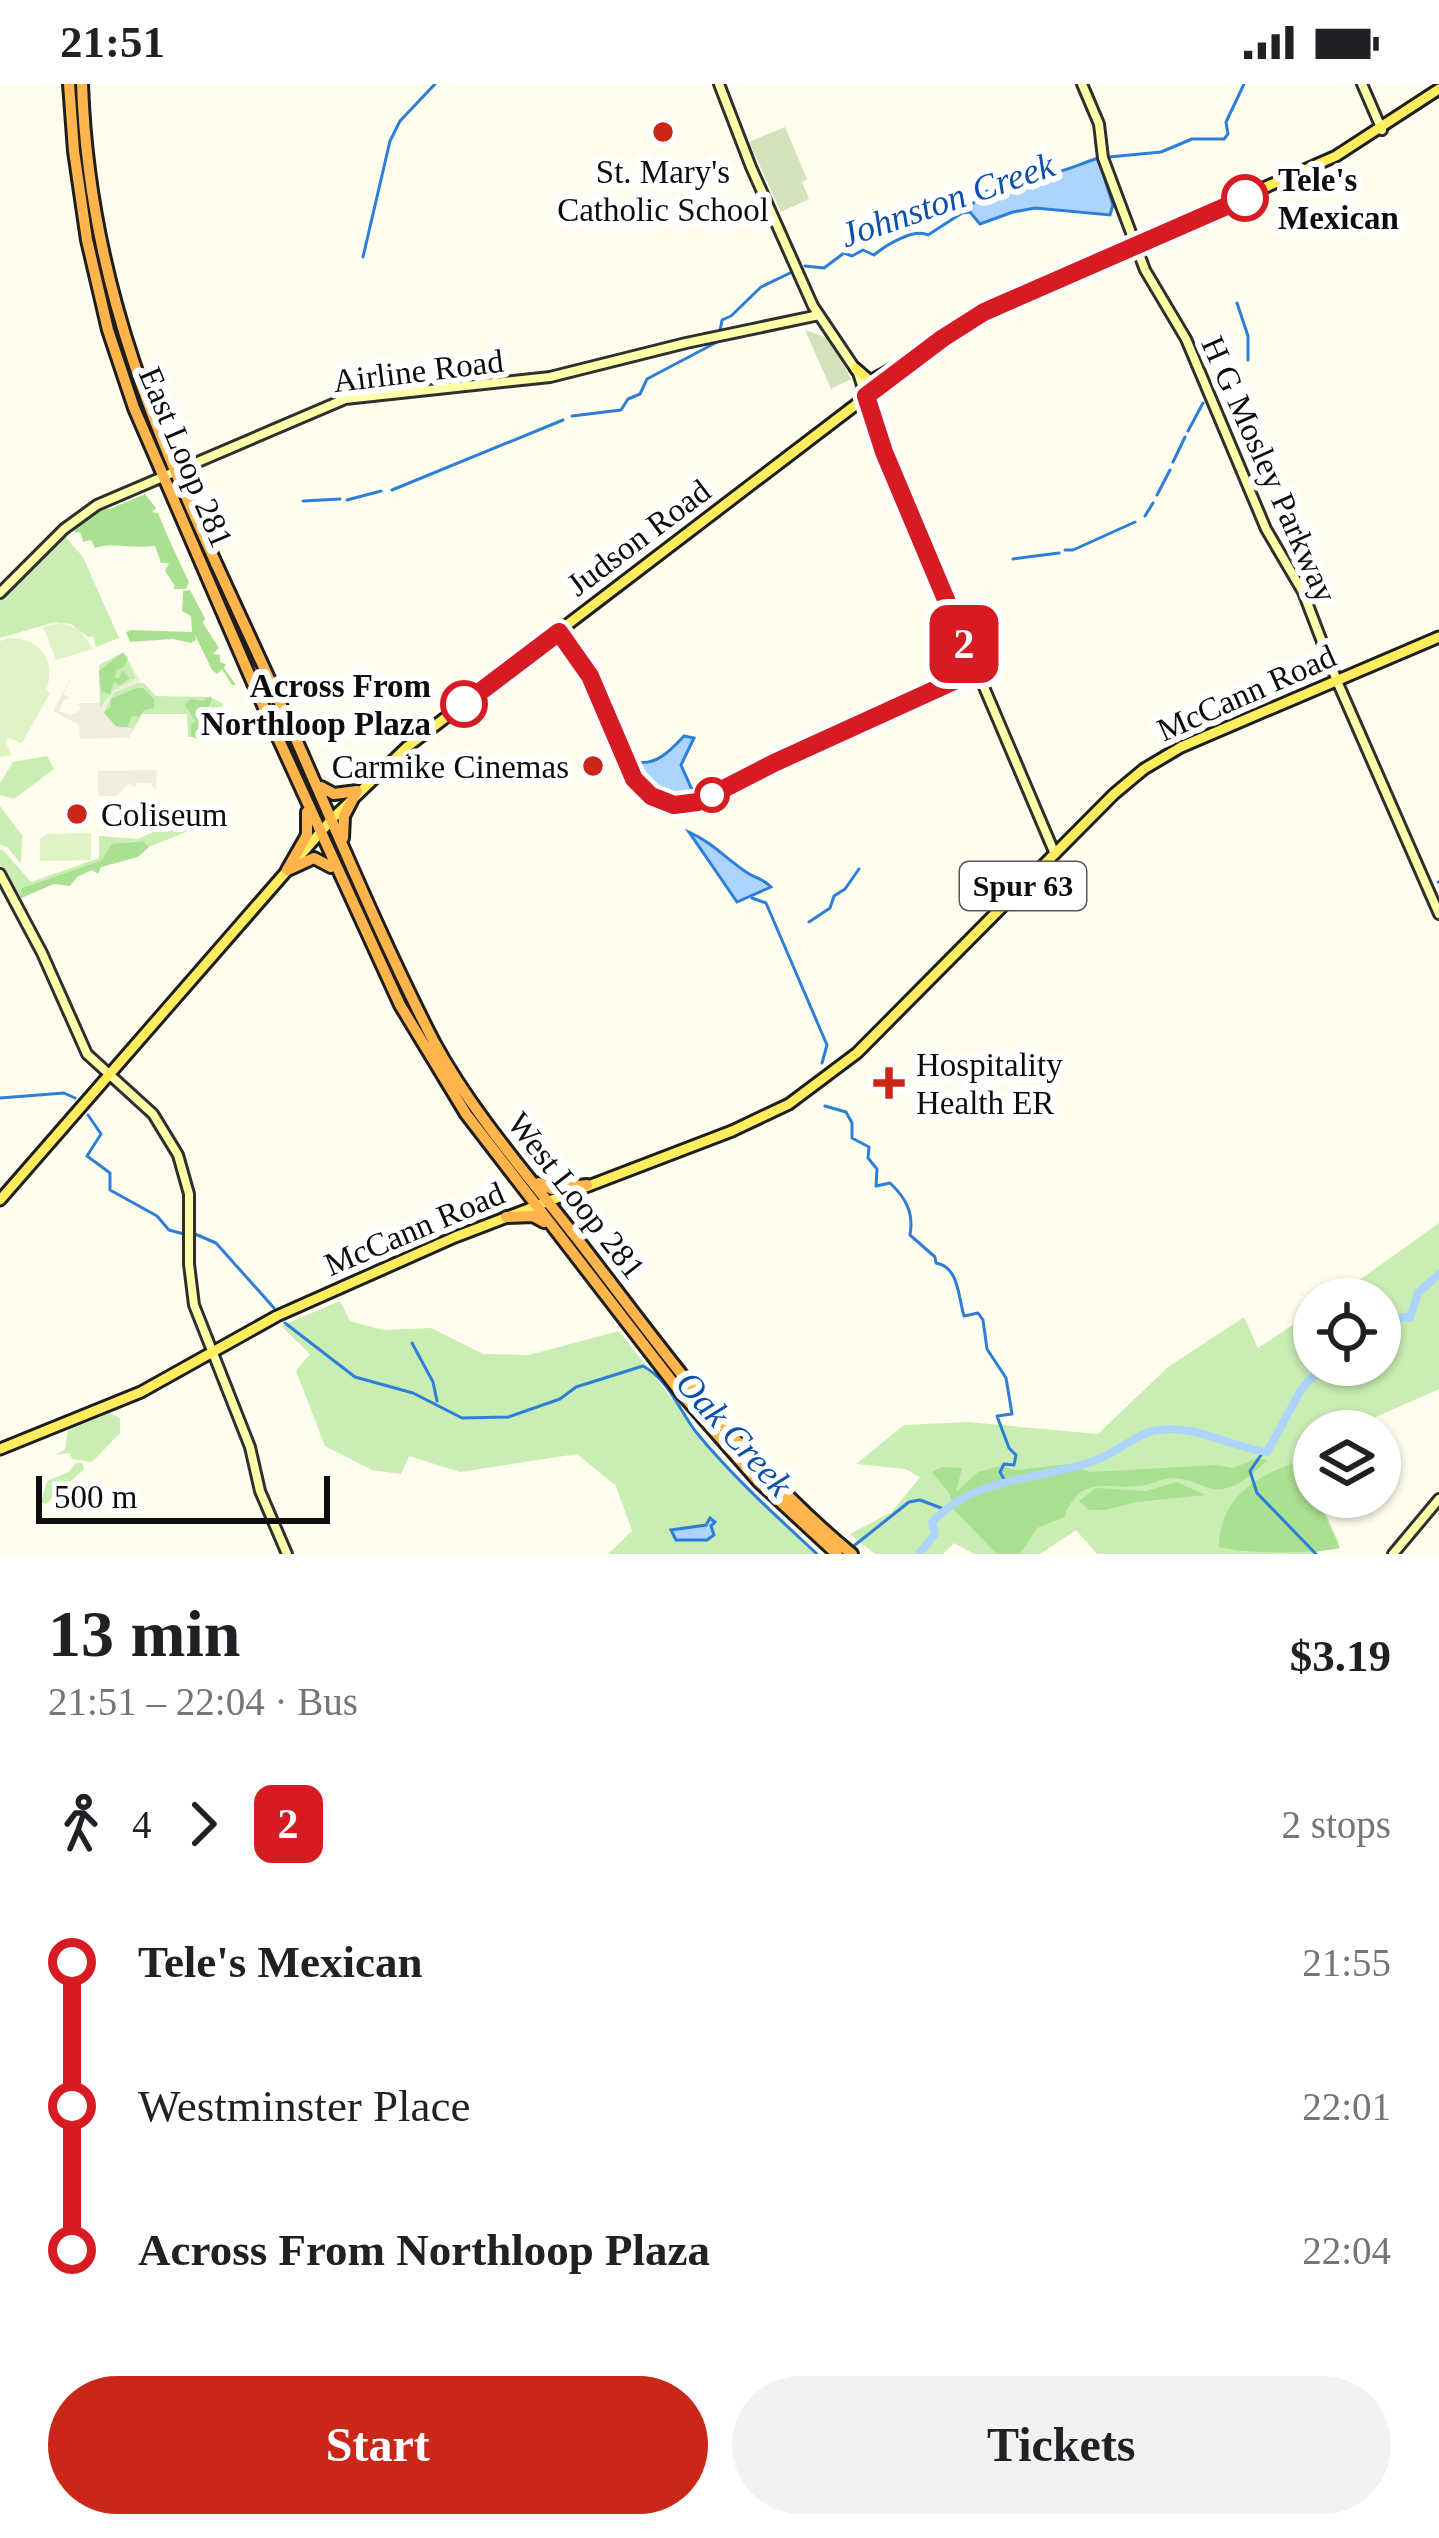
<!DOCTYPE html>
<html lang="en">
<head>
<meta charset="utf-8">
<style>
	:root { --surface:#fff; --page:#f2f2f2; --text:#202124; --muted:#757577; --accent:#ca2719 }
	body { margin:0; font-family:Georgia,serif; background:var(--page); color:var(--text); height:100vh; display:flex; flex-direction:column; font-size:45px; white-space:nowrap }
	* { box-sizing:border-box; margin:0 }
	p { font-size:39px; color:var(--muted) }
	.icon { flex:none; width:66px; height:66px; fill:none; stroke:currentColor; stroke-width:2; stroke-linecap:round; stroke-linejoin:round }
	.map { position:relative; height:1470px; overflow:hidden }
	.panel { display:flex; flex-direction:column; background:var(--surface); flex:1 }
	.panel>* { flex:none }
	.badge { padding:0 24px; border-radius:18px; font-size:42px; line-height:78px }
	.buttons { position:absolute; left:1293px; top:1194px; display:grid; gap:24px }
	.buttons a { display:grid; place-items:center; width:108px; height:108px; border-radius:50%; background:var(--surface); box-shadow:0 3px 9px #0004; font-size:60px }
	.scale { position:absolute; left:36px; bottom:30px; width:294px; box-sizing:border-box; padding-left:12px; border:6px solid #0d0d0d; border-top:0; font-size:33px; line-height:42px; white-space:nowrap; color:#0d0d0d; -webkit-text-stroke:9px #fff; paint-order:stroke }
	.map>.badge { position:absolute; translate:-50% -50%; box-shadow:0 0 0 6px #fff }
	.legs { display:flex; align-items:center; gap:18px; height:132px; padding:0 48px; font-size:39px }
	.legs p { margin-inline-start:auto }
	.head { display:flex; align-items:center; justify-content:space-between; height:204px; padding:0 48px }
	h1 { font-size:66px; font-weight:800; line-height:90px }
	.primary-button { display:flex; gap:24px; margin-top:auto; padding:24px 48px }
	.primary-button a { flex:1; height:138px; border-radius:72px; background:var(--accent); color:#fff; font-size:48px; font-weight:800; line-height:138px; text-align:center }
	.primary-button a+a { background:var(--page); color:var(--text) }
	ul { padding:0 48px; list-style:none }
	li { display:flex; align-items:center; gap:42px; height:144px; font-size:45px }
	li i { display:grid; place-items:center; width:18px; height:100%; margin:0 15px; background:currentColor }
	li i::after { content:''; width:30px; height:30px; margin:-15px; border:9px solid; border-radius:50%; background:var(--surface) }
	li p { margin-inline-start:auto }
	li:first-child i { background:linear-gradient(#0000 50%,currentColor 0) }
	li:last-child i { background:linear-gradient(currentColor 50%,#0000 0) }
	.status { display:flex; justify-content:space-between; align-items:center; height:84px; padding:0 60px; background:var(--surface); direction:ltr }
	.status svg { height:33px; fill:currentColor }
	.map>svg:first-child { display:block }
	.green { fill:#caedb3 }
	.forest { fill:#aae091 }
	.cemetery { fill:#d2e3bc }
	.pitch { fill:#def4c6 }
	.plaza { fill:#f0eddc }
	.water { fill:#add4fc; stroke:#2d7ed9; stroke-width:3 }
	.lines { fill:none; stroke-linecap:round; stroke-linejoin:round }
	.stream { stroke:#2d7ed9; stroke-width:3 }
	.river { stroke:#add4fc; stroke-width:8 }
	.secondary-casing { stroke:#2f2f2f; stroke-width:14 }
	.primary-casing { stroke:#1e1e1e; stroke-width:15 }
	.highway-casing { stroke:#1e1e1e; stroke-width:16 }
	.secondary { stroke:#fdffa9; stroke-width:8 }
	.primary { stroke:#ffed5e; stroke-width:9 }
	.highway { stroke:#ffb54c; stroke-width:10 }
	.line-1-casing { stroke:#fff; stroke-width:27 }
	.line-1 { stroke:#d61b22; stroke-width:18 }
	.poi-dot { fill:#ca2719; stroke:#fff; stroke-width:4.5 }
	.stop-1-dot { fill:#fff; stroke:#d61b22; stroke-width:6 }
	.labels { text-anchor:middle; stroke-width:12; stroke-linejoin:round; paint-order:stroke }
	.shield { fill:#fff; stroke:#565656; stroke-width:3 }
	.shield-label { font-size:30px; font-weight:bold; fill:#0d0d0d }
	.poi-label { font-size:33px; fill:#0d0d0d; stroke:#fff; text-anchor:start }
	.stop-label { font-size:33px; font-weight:bold; fill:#0d0d0d; stroke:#fff; text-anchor:start }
	.street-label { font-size:33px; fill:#0d0d0d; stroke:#fff }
	.water-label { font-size:36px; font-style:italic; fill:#0b50ab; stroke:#fff }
</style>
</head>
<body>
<div class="status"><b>21:51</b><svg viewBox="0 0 49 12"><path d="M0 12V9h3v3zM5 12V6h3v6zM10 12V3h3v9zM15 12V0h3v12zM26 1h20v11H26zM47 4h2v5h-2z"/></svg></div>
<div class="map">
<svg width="1439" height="1470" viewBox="0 0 1439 1470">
	<rect width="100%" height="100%" fill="#fffeee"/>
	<path class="green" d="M 64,451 L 83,473 L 119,554 L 96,563 L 93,552 L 88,553 L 71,540 L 55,538 L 0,554 L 0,515 Z
		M 124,568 L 136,594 L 131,599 L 144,599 L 156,612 L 211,613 L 223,620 L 204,653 L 188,653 L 187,630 L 142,630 L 134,645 L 116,642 L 104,629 L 109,611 L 100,626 L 99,581 Z
		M 47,672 L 54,685 L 14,715 L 0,711 L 0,699 L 13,678 Z
		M 0,722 L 22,751 L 21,780 L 7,763 L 0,761 Z
		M 191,730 L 201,742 L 149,763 L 143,757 L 128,758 L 102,776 L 22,804 L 23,810 L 17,812 L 0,780 L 0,766 L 3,766 L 31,798 L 99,774 L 99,752 L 138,755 L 158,746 L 164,732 L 181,736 Z
		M 1439,1139 L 1439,1305 L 1360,1340 L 1362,1347 L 1314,1347 L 1314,1382 L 1306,1386 L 1314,1413 L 1318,1413 L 1339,1459 L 1313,1470 L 1097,1470 L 1076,1446 L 1040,1470 L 974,1470 L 954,1459 L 943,1470 L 875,1470 L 850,1450 L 892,1428 L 920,1393 L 905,1385 L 856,1380 L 904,1341 L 968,1338 L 1098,1350 L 1168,1283 L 1244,1233 L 1258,1264 L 1314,1227 L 1314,1281 L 1380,1281 L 1380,1215 L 1333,1215 Z
		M 340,1217 L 350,1237 L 383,1246 L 431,1244 L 483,1270 L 529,1271 L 619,1247 L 722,1379 L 816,1470 L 608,1470 L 632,1447 L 616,1402 L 577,1370 L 460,1388 L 409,1372 L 401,1390 L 372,1386 L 325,1362 L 296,1287 L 310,1270 L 281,1242 Z
		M 110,1329 L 120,1334 L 120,1349 L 92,1378 L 72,1375 L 70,1369 L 56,1371 L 65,1365 L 68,1346 Z
		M 76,1379 L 82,1379 L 84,1385 L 46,1420 L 41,1419 L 47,1397 L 69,1388 Z"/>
	<path class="forest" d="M 145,410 L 156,424 L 152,428 L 158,429 C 167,452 178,475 189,498 L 186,505 L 173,505 L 175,502 L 165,487 L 169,479 L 161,479 L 155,462 C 131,465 113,458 95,464 L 91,456 L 83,458 L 81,449 L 75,448 L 76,438 L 80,440 L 101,424 L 110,425 Z
		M 190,506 L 205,534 L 203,539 L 219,564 L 213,570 L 220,571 L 220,578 L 226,580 L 224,584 L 236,601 L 232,601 L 222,585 L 217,590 L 212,586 L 195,551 L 196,556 L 191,559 L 173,555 L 130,558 L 126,548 L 131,546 L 192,548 L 191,532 L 182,527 L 183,507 Z
		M 122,569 L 128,573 L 124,583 L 116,586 L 115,593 L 119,595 L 122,587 L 130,594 L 120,601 L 114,598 L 110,610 L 101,607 L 99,587 Z
		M 137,604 L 143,604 L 154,615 L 154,624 L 144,626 L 139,633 L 132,632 L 127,643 L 113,643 L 104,628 L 111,623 L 110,615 Z
		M 210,612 L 212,616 L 206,627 L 211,631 L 216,628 L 217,633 L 208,641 L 203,654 L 197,655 L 191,652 L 191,639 L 196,638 L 185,621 L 191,615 L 203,617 Z
		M 143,757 L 149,763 L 138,773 L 101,783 L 98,790 L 92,786 L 77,793 L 70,802 L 54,800 L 19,815 L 22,804 L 102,776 L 112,760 Z
		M 1258,1374 L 1267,1376 C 1254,1390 1230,1411 1209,1404 C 1196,1400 1187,1394 1173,1394 C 1163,1394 1155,1399 1145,1401 C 1107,1408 1083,1387 1064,1433 L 1037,1444 L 1020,1470 L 997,1470 L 953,1425 L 949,1409 L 932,1388 L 942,1383 L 962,1384 L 956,1408 L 978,1388 L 1001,1382 L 1017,1386 L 1068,1380 L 1090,1388 L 1216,1381 L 1233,1384 Z
		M 1292,1380 L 1301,1382 L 1340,1464 C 1313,1470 1246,1470 1219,1463 C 1220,1416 1252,1394 1292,1380 Z
		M 1177,1398 L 1205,1411 L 1137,1418 L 1105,1426 L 1089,1426 L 1079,1417 L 1096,1404 L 1146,1407 Z"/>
	<path class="cemetery" d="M 785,43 L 807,95 L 802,98 L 809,115 L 781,128 L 749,58 Z
		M 805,246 L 830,255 L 851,295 L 831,305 Z"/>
	<path class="pitch" d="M 61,539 L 79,545 L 93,565 L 56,576 L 43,543 Z
		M 8,554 C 39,553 58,576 46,606 L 50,609 L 22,659 L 8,654 L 6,659 L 12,671 L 0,673 L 0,557 Z
		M 91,749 L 91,776 L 40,777 L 40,755 L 47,750 Z"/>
	<path class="plaza" d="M 124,568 L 141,598 L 114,609 L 104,629 L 116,642 L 134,645 L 129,654 L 80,655 L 79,641 L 53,627 L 76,585 L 64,610 L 70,614 L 64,616 L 59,627 L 71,631 L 80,626 L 79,619 L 100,619 L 101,625 L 114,606 L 136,595 Z
		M 157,686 L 156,707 L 150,699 L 137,699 L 136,703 L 129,699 L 117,712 L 98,712 L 98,687 Z"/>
	<path class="water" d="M 1098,74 L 1113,121 L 1110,131 L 1035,124 L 1013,128 L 980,140 L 970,128 L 962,129 L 987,107 L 1002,107 L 1004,97 L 1011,92 C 1053,94 1060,87 1098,74 Z
		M 684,652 L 694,654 L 681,681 L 693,708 L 688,713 L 674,716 L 646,693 L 637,678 C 656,682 671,666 684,652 Z
		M 689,748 C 713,759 724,773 746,788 C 756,795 763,794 771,803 L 737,818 Z
		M 710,1434 L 715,1438 L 711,1442 L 714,1451 L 707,1456 L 676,1456 L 671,1446 L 706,1441 Z"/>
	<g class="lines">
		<path class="stream" d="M 1109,73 L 1161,68 L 1192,55 L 1224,55 L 1228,50 L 1226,38 L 1244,0
			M 363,173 L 390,57 L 400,37 L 435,0
			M 805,182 L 824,184 L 844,169 L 852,172 L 863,166 L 874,171 C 886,161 914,144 928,151 L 962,129
			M 1237,219 L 1248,252 L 1248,276
			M 720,247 L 722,236 L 731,232 L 761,203 L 792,188
			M 572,332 L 621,326 L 628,315 L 640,310 L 647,295 L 719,257
			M 1188,347 L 1203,319
			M 1173,378 L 1185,353
			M 392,406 L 563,336
			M 1157,411 L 1170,386
			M 347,416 L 381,407
			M 303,417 L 340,415
			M 1145,432 L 1153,419
			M 1065,466 L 1073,466 L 1135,438
			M 1013,475 L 1059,469
			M 1438,798 L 1439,798
			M 752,814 L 766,819 L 827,961 L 822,979
			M 809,838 L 830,824 L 834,812 L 845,805 L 859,785
			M 0,1014 L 64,1009 L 75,1014
			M 825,1022 L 846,1028 L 852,1039 L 852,1054 L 869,1063 L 868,1074 L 877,1085 L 876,1102 L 890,1099 C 906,1114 914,1129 910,1151 L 935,1173 L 936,1179 C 959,1183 958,1212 964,1232 L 978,1229 L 983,1236 L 987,1265 L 1006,1294 L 1012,1330 L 997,1332 L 1009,1364 L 1016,1371 L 1014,1381 L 1004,1380 L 1000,1388 L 1005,1397
			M 88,1031 L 101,1050 L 87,1072 L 110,1089 L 110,1106 L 157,1132 L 169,1146 L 184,1150
			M 195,1150 L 216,1159 L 274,1224
			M 285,1239 L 355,1293 L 413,1309 L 462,1334 L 508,1333 L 560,1315 L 576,1303 L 643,1282 C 669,1296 679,1326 696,1348 C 732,1392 775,1431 817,1470
			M 412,1259 L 433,1298 L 437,1317
			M 1263,1368 L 1250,1387 L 1257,1409 L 1316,1470
			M 855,1461 L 909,1418 L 920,1416 L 944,1425"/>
		<path class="river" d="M 1380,1239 L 1391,1241 L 1403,1233 L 1410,1234 L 1418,1209 L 1439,1190
			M 919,1470 L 935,1450 L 932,1438 C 978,1389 1043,1398 1101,1374 C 1120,1366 1139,1348 1159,1346 C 1198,1341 1230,1363 1267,1368 L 1302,1304 L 1325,1281"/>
		<g class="secondary-casing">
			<path id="secondary" d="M 719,0 L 751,83 L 813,222 L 858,289 L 884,368 L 1055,770
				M 1082,0 L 1099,40 L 1103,74 L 1145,186 L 1186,255 L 1266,445 L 1303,508 L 1337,597 L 1439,830
				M 1362,0 L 1382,46
				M 0,509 L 64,445 L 97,421 L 345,315 L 550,293 L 686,259 L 819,231
				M 0,790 L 42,869 L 87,970 L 153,1030 L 178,1071 L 189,1110 L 189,1180 L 194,1221 L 250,1363 L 260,1407 L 287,1470
				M 1393,1470 L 1439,1415"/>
		</g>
		<g class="primary-casing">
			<path id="primary" d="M 855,284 L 870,297 L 890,286 L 897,288
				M 0,1116 L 332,735 L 407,663 L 955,245 L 1001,220 L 1336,72 L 1439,5
				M 0,1365 L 141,1308 L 277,1232 L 455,1153 L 732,1047 L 789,1020 L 857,969 L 1114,710 L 1144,685 L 1181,663 L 1439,553"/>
		</g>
		<g class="highway-casing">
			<path id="highway" d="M 69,0 L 74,67 L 87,156 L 108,246 L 134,324 L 252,597 L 400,921 L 466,1030 L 681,1309 L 758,1397 L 837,1470
				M 82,0 C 90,235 182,402 276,610 C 328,726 376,845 434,958 C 472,1028 526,1089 575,1152 C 662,1264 741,1379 852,1470
				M 321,703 L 334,710 L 357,707
				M 343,754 L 344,732 L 357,707
				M 290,785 L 314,774 L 331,783
				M 287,786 L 307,751 L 307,728
				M 539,1099 L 552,1105 L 587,1101
				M 506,1133 L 533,1132 L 544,1138"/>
		</g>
		<use href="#secondary" class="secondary"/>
		<use href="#primary" class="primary"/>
		<use href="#highway" class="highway"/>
	</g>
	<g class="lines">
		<g class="line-1-casing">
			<path id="line-1" d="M 464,620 L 559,548 L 590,592 L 634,695 L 651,712 L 674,721 L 698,718 L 774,679 L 976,587 L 884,368 L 866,312 L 943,254 L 984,228 L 1245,114"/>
		</g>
		<use href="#line-1" class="line-1"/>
	</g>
	<g class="poi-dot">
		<circle cx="663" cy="48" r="12"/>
		<circle cx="593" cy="682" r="12"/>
		<circle cx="77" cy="730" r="12"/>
		<path d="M883 981h12v12h12v12h-12v12h-12v-12h-12v-12h12z"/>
	</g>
	<g class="stop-1-dot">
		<circle cx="1245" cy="114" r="21"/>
		<circle cx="464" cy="620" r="21"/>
		<circle cx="712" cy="711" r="15"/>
	</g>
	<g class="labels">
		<rect class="shield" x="960" y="778" width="126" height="48" rx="9"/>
		<g class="shield-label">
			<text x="1023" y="812">Spur 63</text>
		</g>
		<g class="poi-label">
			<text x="663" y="99" text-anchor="middle">St. Mary's<tspan x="663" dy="38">Catholic School</tspan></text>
			<text x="569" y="694" text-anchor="end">Carmike Cinemas</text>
			<text x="101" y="742">Coliseum</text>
			<text x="916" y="992">Hospitality<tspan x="916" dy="38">Health ER</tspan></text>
		</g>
		<g class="stop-label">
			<text x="1278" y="107">Tele's<tspan x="1278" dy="38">Mexican</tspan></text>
			<text x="431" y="613" text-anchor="end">Across From<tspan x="431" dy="38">Northloop Plaza</tspan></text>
		</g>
		<g class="street-label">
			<text transform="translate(418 286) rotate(-7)" y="12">Airline Road</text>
			<text transform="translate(187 373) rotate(67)" y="12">East Loop 281</text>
			<text transform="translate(1270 385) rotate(66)" y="12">H G Mosley Parkway</text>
			<text transform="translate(638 453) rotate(-37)" y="12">Judson Road</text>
			<text transform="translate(1246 608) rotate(-24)" y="12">McCann Road</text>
			<text transform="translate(577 1111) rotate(52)" y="12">West Loop 281</text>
			<text transform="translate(414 1144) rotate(-23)" y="12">McCann Road</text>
		</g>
		<g class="water-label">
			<text transform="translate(947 115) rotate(-19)" y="13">Johnston Creek</text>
			<text transform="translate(735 1349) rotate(48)" y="13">Oak Creek</text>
		</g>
	</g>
</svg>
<div class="buttons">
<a><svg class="icon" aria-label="locate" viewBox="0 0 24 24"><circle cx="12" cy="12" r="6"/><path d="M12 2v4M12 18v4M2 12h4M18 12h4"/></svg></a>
<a><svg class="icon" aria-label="layers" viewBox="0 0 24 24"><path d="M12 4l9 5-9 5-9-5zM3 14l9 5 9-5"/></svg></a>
</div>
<div class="scale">500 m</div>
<b class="badge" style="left:964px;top:560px;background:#d61b22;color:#fff">2</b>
</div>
<section class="panel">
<div class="head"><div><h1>13 min</h1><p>21:51 – 22:04 · Bus</p></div><b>$3.19</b></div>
<div class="legs"><svg class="icon" aria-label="walk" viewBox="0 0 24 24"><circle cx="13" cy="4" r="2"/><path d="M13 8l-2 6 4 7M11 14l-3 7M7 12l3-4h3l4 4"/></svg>4<svg class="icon" aria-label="forward" viewBox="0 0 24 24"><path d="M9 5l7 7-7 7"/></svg><b class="badge" style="background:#d61b22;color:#fff">2</b><p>2 stops</p></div>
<ul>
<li><i style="color:#d61b22"></i><b>Tele's Mexican</b><p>21:55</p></li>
<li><i style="color:#d61b22"></i><span>Westminster Place</span><p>22:01</p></li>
<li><i style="color:#d61b22"></i><b>Across From Northloop Plaza</b><p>22:04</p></li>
</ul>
<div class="primary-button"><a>Start</a><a>Tickets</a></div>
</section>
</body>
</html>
